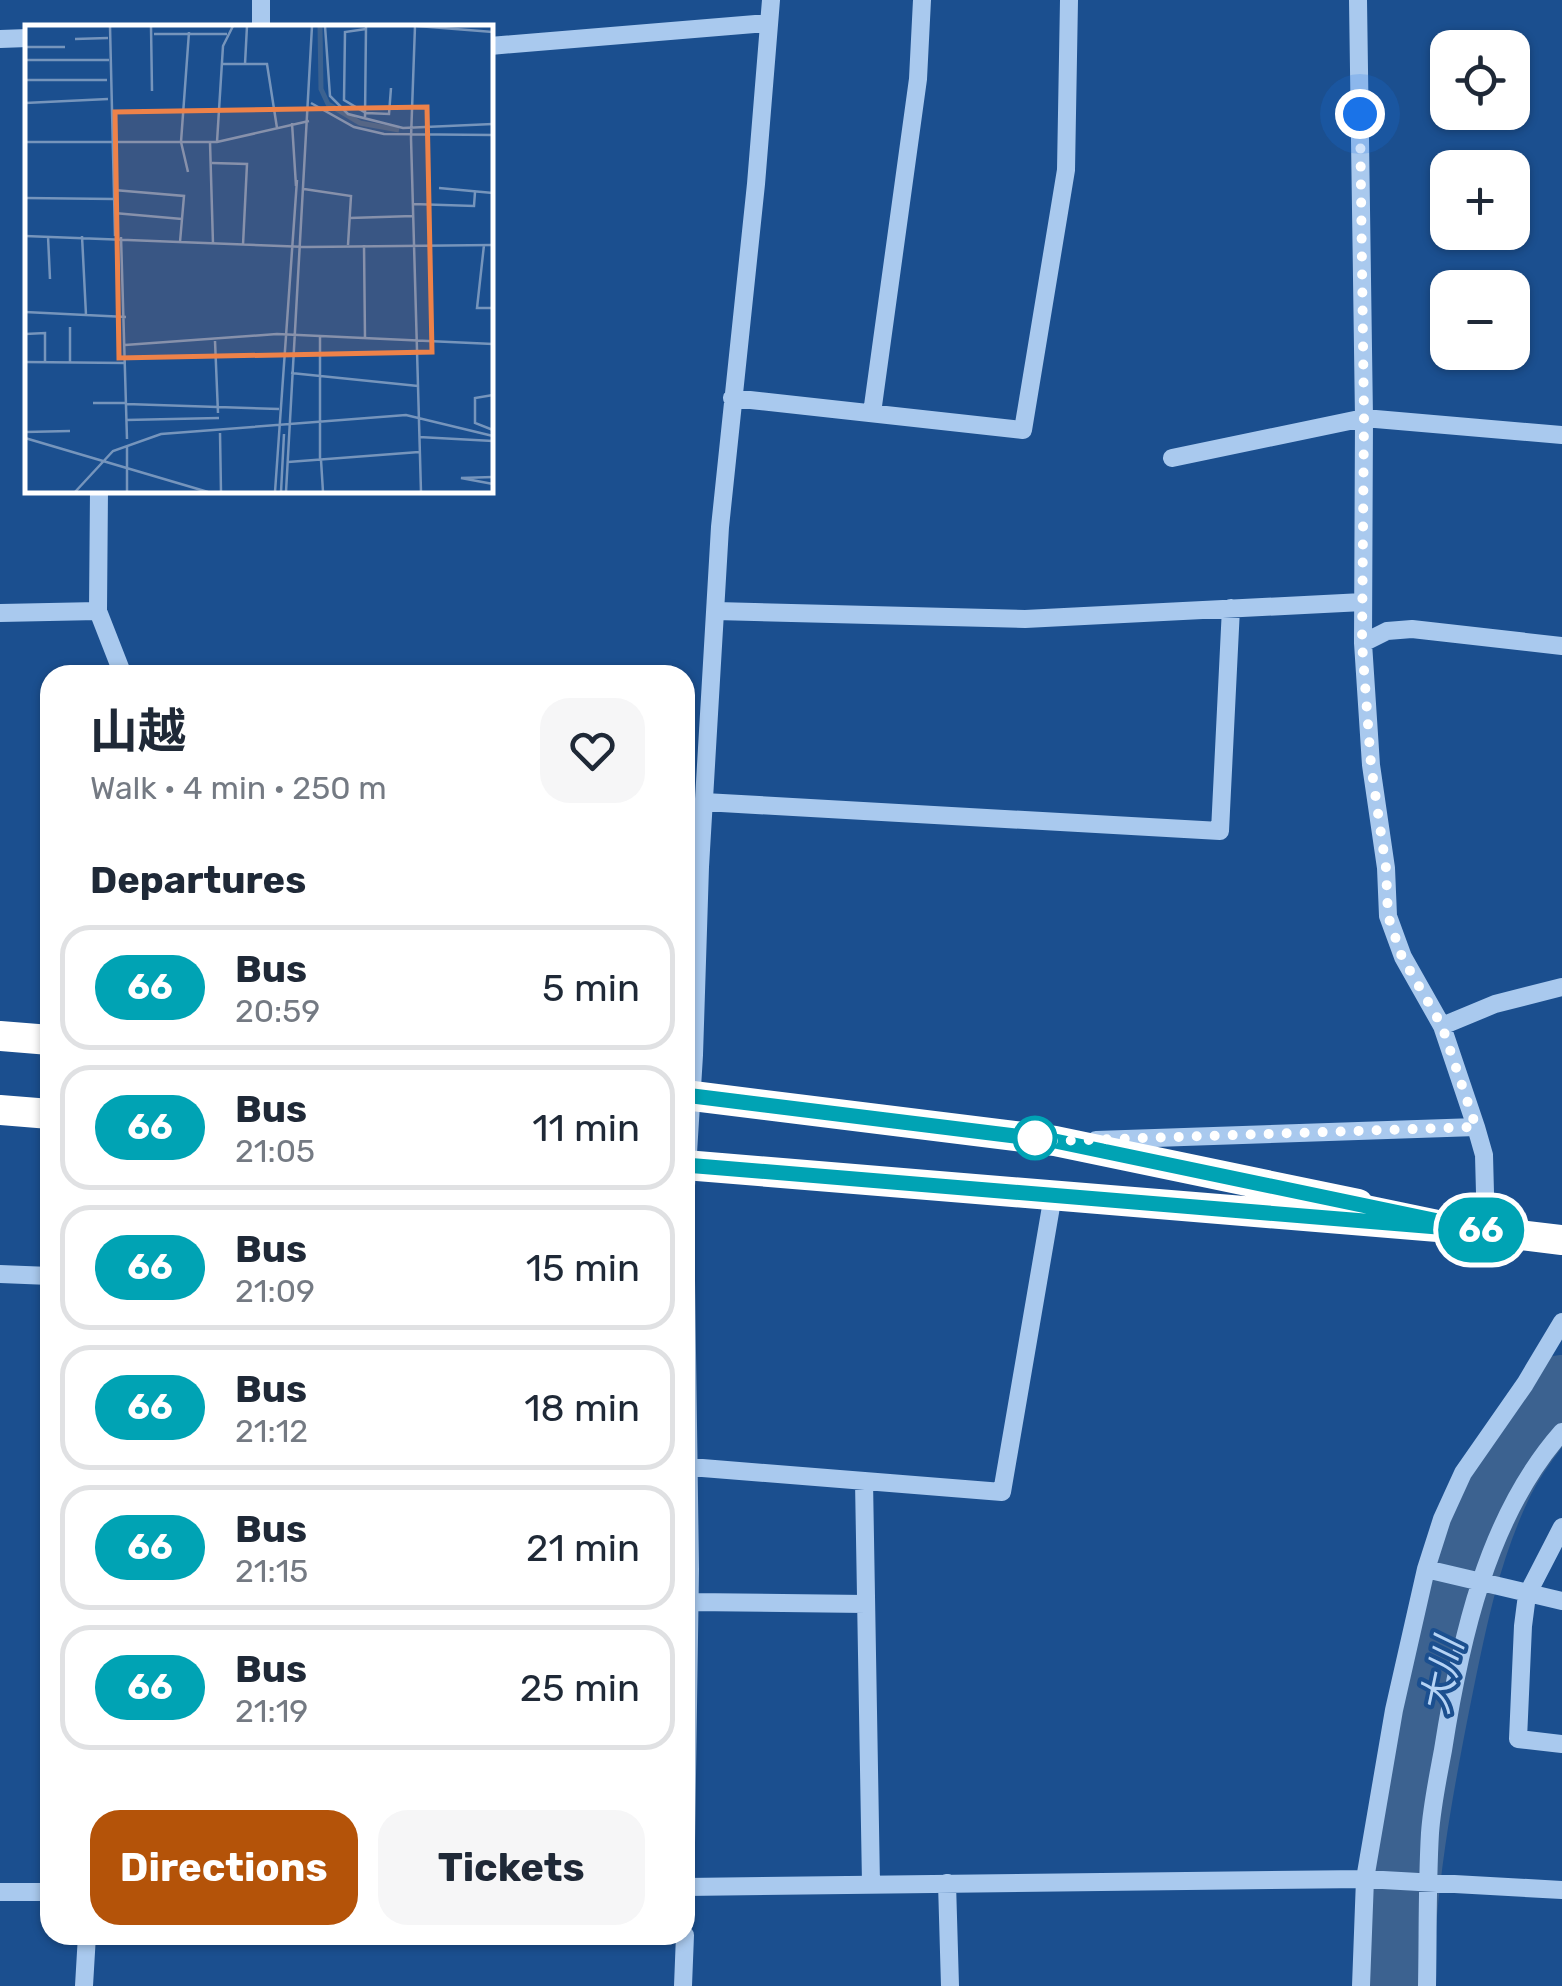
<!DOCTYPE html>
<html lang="en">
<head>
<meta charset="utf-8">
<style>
	:root { --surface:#fff; --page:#f6f6f7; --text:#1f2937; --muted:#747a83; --line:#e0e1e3; --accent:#b45309 }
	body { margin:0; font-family:Rubik,"Noto Sans JP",sans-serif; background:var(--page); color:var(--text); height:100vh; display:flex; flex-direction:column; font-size:38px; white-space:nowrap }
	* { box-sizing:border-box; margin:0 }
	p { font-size:32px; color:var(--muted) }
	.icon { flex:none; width:55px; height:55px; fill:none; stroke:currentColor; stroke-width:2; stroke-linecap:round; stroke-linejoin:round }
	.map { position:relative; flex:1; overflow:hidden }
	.panel { position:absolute; left:40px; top:665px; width:655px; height:1280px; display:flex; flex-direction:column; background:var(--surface); border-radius:30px; box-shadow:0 2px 8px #0004 }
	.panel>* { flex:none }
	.badge { padding:0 20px; border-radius:32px; font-size:35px; line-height:65px }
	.controls { position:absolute; left:1430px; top:30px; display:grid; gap:20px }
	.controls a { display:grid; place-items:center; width:100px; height:100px; border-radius:20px; background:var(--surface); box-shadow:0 2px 8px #0004; font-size:50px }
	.you { position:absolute; width:50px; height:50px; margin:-25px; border:8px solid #fff; border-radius:50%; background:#1a73e8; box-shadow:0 0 0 15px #1a73e833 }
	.map>.badge { position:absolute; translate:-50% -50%; box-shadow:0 0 0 5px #fff }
	h2 { padding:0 50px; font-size:38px; line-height:90px }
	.round { display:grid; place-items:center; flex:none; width:105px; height:105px; border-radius:30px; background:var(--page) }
	.headline { display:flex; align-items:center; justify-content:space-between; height:170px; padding:0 50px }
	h1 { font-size:48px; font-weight:700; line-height:75px }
	.action { display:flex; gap:20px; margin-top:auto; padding:20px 50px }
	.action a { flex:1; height:115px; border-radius:30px; background:var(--accent); color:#fff; font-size:40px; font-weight:700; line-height:115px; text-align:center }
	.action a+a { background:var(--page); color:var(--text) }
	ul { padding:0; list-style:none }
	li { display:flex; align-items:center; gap:30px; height:125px; margin:0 20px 15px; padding:0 30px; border:5px solid var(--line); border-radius:30px }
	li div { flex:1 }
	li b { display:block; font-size:38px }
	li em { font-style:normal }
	li .badge { min-width:110px; font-weight:700; text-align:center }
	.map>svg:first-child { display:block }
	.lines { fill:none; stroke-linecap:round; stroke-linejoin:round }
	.river { stroke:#3c6290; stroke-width:72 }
	.minor { stroke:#a9c9ee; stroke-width:18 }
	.highway { stroke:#fff; stroke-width:30 }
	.line-casing { stroke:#fff; stroke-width:22 }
	.line { stroke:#00a3b4; stroke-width:15 }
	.walk { stroke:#fff; stroke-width:10; stroke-dasharray:0 18 }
	.stop-dot { fill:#fff; stroke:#00a3b4; stroke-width:5 }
	.labels { text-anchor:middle; stroke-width:8; stroke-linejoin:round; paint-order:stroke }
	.water-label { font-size:38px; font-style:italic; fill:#b5d3f5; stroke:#1b4f8f }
	.inset-river { fill:none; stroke:#3c6290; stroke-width:5 }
	.inset-road { fill:none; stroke:#7695bc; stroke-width:2.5 }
	.view { fill:#ee8249; fill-opacity:0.15; stroke:#ee8249; stroke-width:5 }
	.inset-edge { fill:none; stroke:#fff; stroke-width:5 }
</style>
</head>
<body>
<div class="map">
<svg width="1562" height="1986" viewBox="0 0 1562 1986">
	<rect width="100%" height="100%" fill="#1b4f8f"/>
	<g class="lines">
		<path class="river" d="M 1397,1986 C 1399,1888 1416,1793 1435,1698 C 1450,1622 1465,1547 1499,1478 C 1515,1447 1539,1417 1562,1391"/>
		<path class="minor" d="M 1358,0 L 1364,418 L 1363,643 L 1371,765 L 1386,868 L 1388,916 L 1403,957 L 1442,1026 L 1476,1127 L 1484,1155 L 1486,1231
			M 261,28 L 261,0
			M 0,39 L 28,38
			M 490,46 L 767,23
			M 732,398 L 1023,430 L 1066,170 L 1069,0
			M 872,413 L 918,79 L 922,0
			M 1172,458 L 1364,418 L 1562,435
			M 99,490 L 98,611 L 123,675
			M 716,611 L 1025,619 L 1363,602
			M 0,613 L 98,611
			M 1363,643 L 1387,631 L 1412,629 L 1562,646
			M 704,802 L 1220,831 L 1231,608
			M 1442,1026 L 1495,1004 L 1562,987
			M 1096,1140 L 1476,1127
			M 685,1202 L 694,1055 L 700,867 L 720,527 L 756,184 L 771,0
			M 685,1208 L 690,1569 L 685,1912
			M 0,1274 L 50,1276
			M 690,1467 L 1002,1492 L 1053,1195
			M 864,1481 L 871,1884
			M 1562,1527 L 1527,1595 L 1523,1626 L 1518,1739 L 1562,1744
			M 1426,1569 L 1562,1601
			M 690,1602 L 866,1604
			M 947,1883 L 950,1986
			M 685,1887 L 1365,1879 L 1562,1890
			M 0,1892 L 50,1892
			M 84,1986 L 87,1935
			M 683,1986 L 685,1935
			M 1361,1986 L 1365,1879 L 1394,1710 L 1426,1569 L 1442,1519 L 1463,1473 L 1525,1384 L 1562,1322
			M 1427,1986 C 1428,1935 1427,1884 1430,1833 C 1432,1805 1438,1777 1443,1750 C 1460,1641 1487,1517 1562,1432"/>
		<path class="highway" d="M 0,1036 L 50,1040
			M 685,1095 L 1055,1141 L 1358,1204
			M 0,1110 L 50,1114
			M 685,1165 L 1486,1231 L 1562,1240"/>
	</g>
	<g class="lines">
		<g class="line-casing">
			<path id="line" d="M 685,1095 L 1055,1141 L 1486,1231 L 685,1165"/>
		</g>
		<use href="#line" class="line"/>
		<path class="walk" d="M 1035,1138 L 1055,1141 L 1476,1127 L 1442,1026 L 1402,957 L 1388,916 L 1386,868 L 1371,765 L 1362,643 L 1364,418 L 1360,114"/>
	</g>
	<circle class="stop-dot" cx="1035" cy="1138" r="20"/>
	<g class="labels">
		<g class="water-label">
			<text transform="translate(1442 1676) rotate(-78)" y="13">大川</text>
		</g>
	</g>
	<g transform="translate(25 25)">
		<rect width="468" height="468" fill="#1b4f8f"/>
		<path class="inset-river" d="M 295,1 L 296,64 L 303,79 L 335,98 L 374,105"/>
		<path class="inset-road" d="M 85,1 L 90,211M 126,1 L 127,66M 300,1 L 305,71 L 323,89 L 378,103 L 468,99M 390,1 L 386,113 L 396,467M 392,1 L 468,7M 341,4 L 320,7 L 319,75 L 341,88 L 364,89 L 366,63M 129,9 L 202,9M 50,14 L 83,13M 0,22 L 40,22M 0,35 L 84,35M 196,39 L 242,39 L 252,103M 220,39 L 222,1M 0,55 L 82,55M 0,78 L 83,74M 286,78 L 329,102 L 359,109 L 468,110M 340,92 L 341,2M 267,98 L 271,161M 0,117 L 192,117 L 284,96M 185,117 L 188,219M 192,117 L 198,21 L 208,1M 187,138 L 222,139 L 218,220M 163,147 L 156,117 L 164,7M 414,163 L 468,168M 279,164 L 326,171 L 323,220M 89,165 L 159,171 L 155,217M 0,173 L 89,174M 388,179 L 449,181 L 450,167M 89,188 L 157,194M 325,193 L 388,191M 0,211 L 282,222 L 468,220M 23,211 L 25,254M 57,211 L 61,290M 96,212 L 102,414M 339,220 L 340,313M 459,220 L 452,283 L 468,283M 0,287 L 101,292M 45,302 L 45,338M 0,309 L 20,308 L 20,336M 190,316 L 193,388M 100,320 L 252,309 L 468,319M 0,337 L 101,338M 266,348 L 393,361M 468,370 L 450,373 L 450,398 L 468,405M 68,378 L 101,378M 101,379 L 254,384M 101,395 L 194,393M 0,407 L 45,406M 195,408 L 196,467M 394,412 L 468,416M 0,413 L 183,467M 102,422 L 102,467M 295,435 L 295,312M 296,435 L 298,467M 263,437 L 394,427M 468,452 L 436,453 L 468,459M 50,467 L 88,426 L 136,409 L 381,390 L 468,411M 250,467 L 272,155M 256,467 L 259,409M 261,467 L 287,1"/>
		<path class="view" d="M 402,82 L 407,327 L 94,333 L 90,87 Z"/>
		<rect width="468" height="468" class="inset-edge"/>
	</g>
</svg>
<div class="controls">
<a><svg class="icon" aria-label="locate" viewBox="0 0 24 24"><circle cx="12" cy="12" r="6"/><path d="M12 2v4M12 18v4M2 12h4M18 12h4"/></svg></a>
<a>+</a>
<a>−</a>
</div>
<div class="you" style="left:1360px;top:114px"></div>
<b class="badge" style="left:1481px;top:1230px;background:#00a3b4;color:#fff">66</b>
<section class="panel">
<div class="headline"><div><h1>山越</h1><p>Walk · 4 min · 250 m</p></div><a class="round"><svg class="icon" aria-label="heart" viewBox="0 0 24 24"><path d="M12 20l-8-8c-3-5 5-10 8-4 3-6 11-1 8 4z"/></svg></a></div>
<h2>Departures</h2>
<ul>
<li><span class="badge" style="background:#00a3b4;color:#fff">66</span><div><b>Bus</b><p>20:59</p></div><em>5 min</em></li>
<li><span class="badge" style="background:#00a3b4;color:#fff">66</span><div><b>Bus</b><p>21:05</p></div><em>11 min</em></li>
<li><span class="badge" style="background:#00a3b4;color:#fff">66</span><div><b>Bus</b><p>21:09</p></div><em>15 min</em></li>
<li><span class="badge" style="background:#00a3b4;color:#fff">66</span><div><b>Bus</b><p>21:12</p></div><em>18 min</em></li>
<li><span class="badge" style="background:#00a3b4;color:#fff">66</span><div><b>Bus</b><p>21:15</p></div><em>21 min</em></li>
<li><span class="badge" style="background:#00a3b4;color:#fff">66</span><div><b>Bus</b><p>21:19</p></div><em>25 min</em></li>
</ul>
<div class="action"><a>Directions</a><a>Tickets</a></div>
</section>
</div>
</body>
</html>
